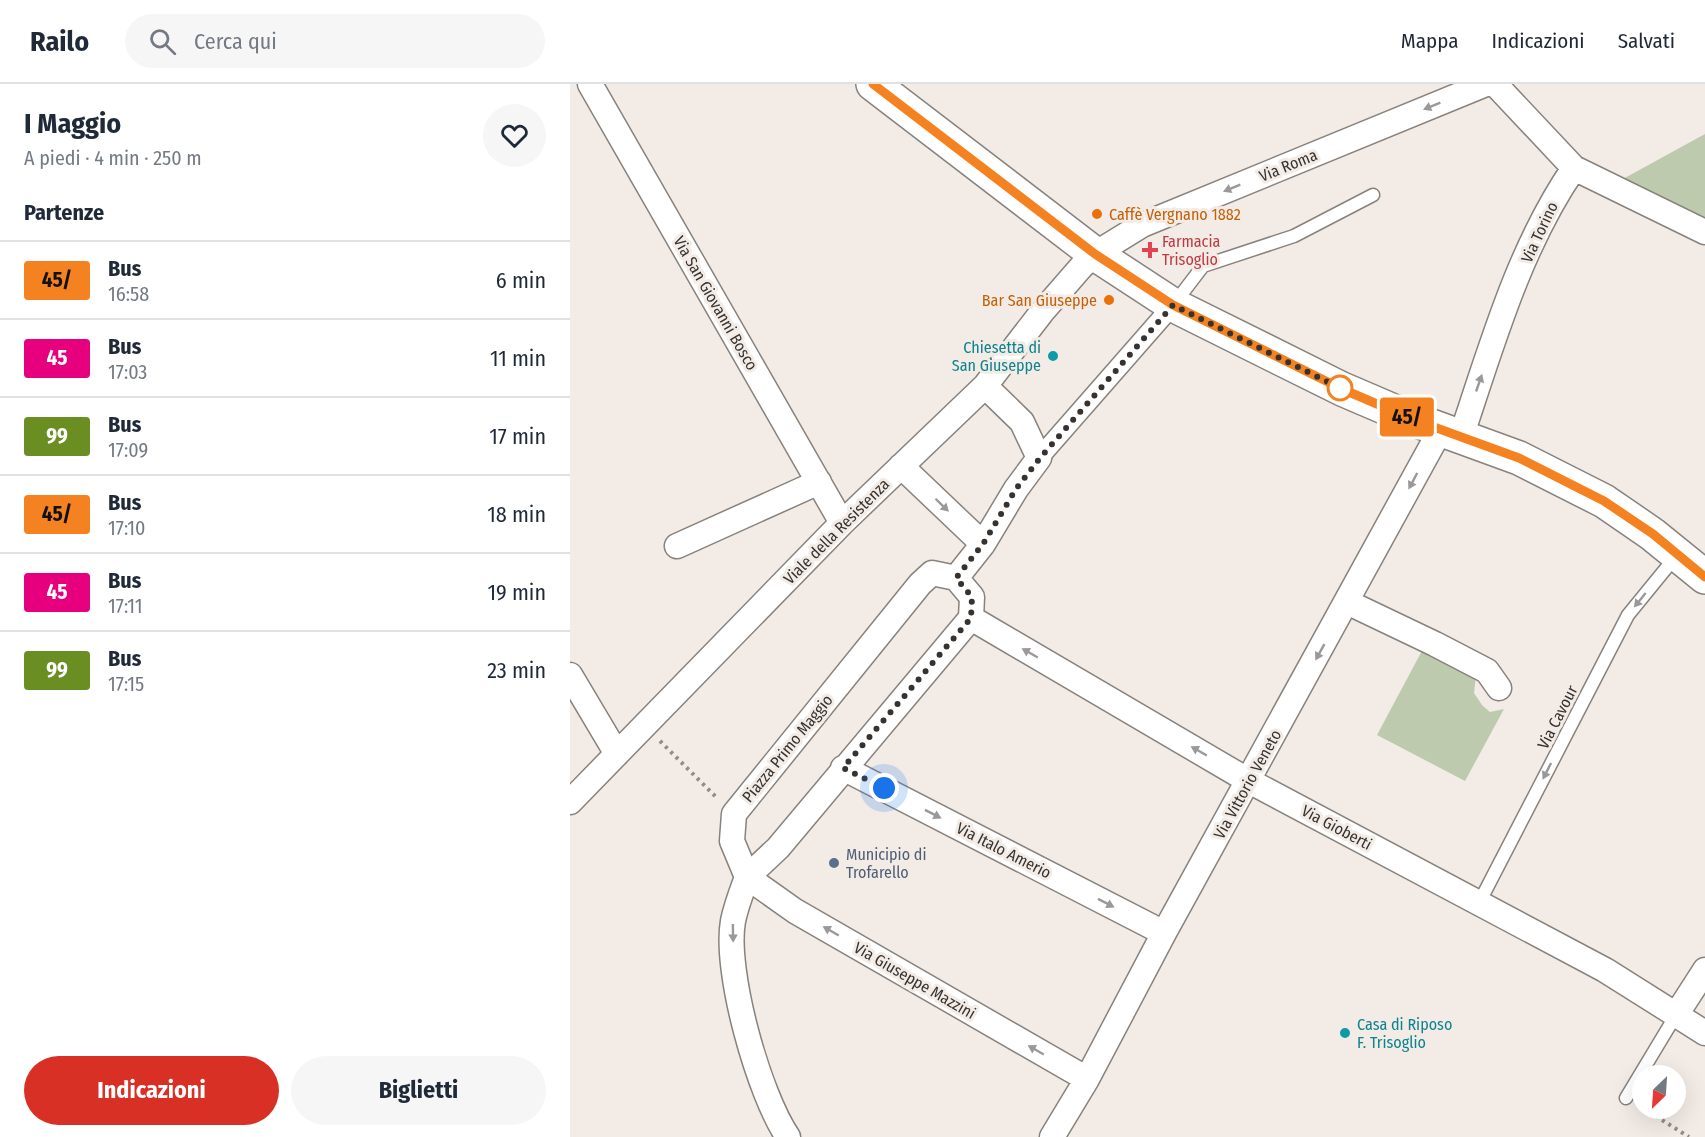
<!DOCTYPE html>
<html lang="it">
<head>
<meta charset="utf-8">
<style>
	:root { --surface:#fff; --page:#f6f6f7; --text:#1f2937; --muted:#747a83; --line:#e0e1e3; --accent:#d93025 }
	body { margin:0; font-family:"Fira Sans Condensed",sans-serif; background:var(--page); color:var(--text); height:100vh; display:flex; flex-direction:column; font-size:22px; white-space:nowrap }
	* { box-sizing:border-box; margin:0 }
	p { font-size:20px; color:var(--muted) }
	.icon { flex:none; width:33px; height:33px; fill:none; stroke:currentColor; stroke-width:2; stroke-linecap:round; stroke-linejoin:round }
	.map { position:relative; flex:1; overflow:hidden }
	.details { display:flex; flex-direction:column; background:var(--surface); width:570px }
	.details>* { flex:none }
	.badge { padding:0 12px; border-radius:4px; font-size:21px; line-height:39px }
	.needle { width:39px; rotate:205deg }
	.fabs { position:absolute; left:1062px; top:981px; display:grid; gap:12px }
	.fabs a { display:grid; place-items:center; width:54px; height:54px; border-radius:50%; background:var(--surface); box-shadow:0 6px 24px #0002; font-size:30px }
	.you { position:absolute; width:30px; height:30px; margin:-15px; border:4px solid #fff; border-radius:50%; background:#1a73e8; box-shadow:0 0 0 9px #1a73e833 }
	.map>.badge { position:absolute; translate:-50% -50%; box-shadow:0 0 0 3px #fff }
	h2 { padding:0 24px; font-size:22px; line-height:54px }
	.round { display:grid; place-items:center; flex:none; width:63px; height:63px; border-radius:32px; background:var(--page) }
	.summary { display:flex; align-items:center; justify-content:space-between; height:102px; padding:0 24px }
	h1 { font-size:28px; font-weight:700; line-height:45px }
	.cta { display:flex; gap:12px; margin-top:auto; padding:12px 24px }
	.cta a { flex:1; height:69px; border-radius:36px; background:var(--accent); color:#fff; font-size:24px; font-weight:700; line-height:69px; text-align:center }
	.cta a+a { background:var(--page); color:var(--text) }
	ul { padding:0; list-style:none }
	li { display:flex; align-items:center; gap:18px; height:78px; padding:0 24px; border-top:2px solid var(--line) }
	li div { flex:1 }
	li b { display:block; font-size:22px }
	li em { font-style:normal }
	li .badge { min-width:66px; font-weight:700; text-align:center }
	header { display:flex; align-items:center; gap:36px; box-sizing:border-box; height:84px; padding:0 30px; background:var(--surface); border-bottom:2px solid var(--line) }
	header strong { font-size:28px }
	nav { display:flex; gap:33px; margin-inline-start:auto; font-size:21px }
	.search { width:420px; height:54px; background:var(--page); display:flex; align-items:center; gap:15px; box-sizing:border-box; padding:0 21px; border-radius:33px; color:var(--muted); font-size:22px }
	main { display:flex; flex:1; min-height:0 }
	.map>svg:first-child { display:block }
	.green { fill:#becaae }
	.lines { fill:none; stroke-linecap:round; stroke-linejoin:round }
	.service-casing { stroke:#88827d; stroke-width:15 }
	.pedestrian-casing { stroke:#88827d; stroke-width:21 }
	.minor-casing { stroke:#88827d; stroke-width:27 }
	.primary-casing { stroke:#88827d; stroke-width:36 }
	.path { stroke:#928d89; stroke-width:4; stroke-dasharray:3 4.5; stroke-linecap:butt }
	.service { stroke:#fff; stroke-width:12 }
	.pedestrian { stroke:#fff; stroke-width:18 }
	.minor { stroke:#fff; stroke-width:24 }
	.primary { stroke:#fff; stroke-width:33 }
	.oneway { fill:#9a9898 }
	.line-casing { stroke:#fff; stroke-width:14 }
	.line { stroke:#f58220; stroke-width:9 }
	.walk { stroke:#353230; stroke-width:6; stroke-dasharray:0 10.8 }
	.food-dot { fill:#e8710a; stroke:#f3ece6; stroke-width:2 }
	.health-dot { fill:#e0444e; stroke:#f3ece6; stroke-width:2 }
	.culture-dot { fill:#0f9aa8; stroke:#f3ece6; stroke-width:2 }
	.stop-dot { fill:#fff; stroke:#f58220; stroke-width:3 }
	.service-dot { fill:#5c6f8a; stroke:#f3ece6; stroke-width:2 }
	.labels { text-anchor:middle; stroke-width:6; stroke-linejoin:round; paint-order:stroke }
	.street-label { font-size:16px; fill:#353230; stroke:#f3ece6 }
	.food-label { font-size:16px; fill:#c56008; stroke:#f3ece6; text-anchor:start }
	.health-label { font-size:16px; fill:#be3a42; stroke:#f3ece6; text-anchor:start }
	.culture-label { font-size:16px; fill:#0d838f; stroke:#f3ece6; text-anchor:end }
	.service-label { font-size:16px; fill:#4e5e75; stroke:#f3ece6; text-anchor:start }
</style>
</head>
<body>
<header>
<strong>Railo</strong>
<div class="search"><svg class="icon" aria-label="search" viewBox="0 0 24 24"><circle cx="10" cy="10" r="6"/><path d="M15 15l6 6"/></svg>Cerca qui</div>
<nav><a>Mappa</a><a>Indicazioni</a><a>Salvati</a></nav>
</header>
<main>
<section class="details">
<div class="summary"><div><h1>I Maggio</h1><p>A piedi · 4 min · 250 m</p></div><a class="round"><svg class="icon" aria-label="heart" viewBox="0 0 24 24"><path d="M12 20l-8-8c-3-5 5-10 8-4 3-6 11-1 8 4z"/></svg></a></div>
<h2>Partenze</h2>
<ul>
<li><span class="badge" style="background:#f58220;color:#111">45/</span><div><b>Bus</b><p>16:58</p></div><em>6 min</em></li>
<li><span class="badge" style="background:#e6007e;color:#fff">45</span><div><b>Bus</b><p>17:03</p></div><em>11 min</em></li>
<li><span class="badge" style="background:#6b8e23;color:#fff">99</span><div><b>Bus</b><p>17:09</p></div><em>17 min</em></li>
<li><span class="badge" style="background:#f58220;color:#111">45/</span><div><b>Bus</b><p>17:10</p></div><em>18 min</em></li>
<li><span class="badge" style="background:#e6007e;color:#fff">45</span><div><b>Bus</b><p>17:11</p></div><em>19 min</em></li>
<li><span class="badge" style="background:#6b8e23;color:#fff">99</span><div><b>Bus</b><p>17:15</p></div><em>23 min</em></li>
</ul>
<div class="cta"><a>Indicazioni</a><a>Biglietti</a></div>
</section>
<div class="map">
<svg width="1135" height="1053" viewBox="0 0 1135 1053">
	<rect width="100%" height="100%" fill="#f3ece6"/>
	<path class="green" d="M 1135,50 L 1135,137 L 1051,96 Z
		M 854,563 L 906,591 L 904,609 L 912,621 L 920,628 L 934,625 L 895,697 L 807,651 Z"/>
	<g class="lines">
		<g class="service-casing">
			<path id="service" d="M 604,220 L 633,182 L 724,152 L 803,111
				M 909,819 L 1058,531 L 1107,471
				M 1056,1014 L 1106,931"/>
		</g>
		<g class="pedestrian-casing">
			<path id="pedestrian" d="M 469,374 L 603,221"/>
		</g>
		<g class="minor-casing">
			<path id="minor" d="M 20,0 L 272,439
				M 925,0 L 1004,84 L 1135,148
				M 891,353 C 922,261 949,164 1004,84
				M 331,382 L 413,460
				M 107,462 L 249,398
				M 362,489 L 386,494 L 402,513 L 401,534 L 208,764 L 177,793 L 162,757 L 164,730 L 350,500 Z
				M 386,494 L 413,460 L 446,405 L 469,374 L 452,338 L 415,302
				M 777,518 L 865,560 L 917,587 L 929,604
				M 401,534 L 679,697 L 1035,886 L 1135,949
				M 0,591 L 47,670
				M 273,684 L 594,849
				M 0,718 L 272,439 L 415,302 L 472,228 L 512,182 L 525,170 L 572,141 L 916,0
				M 177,793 L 225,827 L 517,995
				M 177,793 C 172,807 166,822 163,837 C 154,887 189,1011 218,1053
				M 1106,931 L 1135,886
				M 482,1053 L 517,995 L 594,849 L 871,345"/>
		</g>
		<g class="primary-casing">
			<path id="primary" d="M 303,0 L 525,170 L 603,221 L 772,305 L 842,335 L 949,374 L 1034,417 L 1082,450 L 1135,493"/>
		</g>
		<path class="path" d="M 90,657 L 148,715
			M 1073,1024 L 1119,1053"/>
		<use href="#service" class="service"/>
		<use href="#pedestrian" class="pedestrian"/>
		<use href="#minor" class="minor"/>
		<use href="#primary" class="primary"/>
	</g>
	<defs><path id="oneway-solid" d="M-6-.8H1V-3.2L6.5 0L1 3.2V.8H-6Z" transform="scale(1.5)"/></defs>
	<g class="oneway">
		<use href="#oneway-solid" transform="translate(862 22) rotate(158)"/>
		<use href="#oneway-solid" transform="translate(662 104) rotate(158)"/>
		<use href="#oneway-solid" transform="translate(909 299) rotate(-71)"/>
		<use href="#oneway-solid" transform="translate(843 397) rotate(118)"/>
		<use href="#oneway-solid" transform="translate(372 421) rotate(44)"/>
		<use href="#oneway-solid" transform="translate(1070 516) rotate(129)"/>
		<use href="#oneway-solid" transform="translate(750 568) rotate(119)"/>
		<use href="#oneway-solid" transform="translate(460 569) rotate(-150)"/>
		<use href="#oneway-solid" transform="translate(629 667) rotate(-150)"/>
		<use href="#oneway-solid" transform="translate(977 687) rotate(117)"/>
		<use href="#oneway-solid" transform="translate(363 730) rotate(27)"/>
		<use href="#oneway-solid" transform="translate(536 819) rotate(27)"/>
		<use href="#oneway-solid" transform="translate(261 847) rotate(-150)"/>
		<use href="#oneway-solid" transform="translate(163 849) rotate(89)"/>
		<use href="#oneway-solid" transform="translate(466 966) rotate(-150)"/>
	</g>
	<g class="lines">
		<g class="line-casing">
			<path id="line" d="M 303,0 L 525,170 L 603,221 L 772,305 L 842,335 L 949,374 L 1034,417 L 1083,450 L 1135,493"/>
		</g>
		<use href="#line" class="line"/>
		<path class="walk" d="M 314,704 L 273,684 L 401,534 L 402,513 L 386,494 L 413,460 L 446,405 L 470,374 L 603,221 L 772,305 L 770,304"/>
	</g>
	<g class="food-dot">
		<circle cx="527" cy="130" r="6"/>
		<circle cx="539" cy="216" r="6"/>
	</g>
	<path class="health-dot" d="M577 157h6v6h6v6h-6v6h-6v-6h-6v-6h6z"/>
	<g class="culture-dot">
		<circle cx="483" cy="272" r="6"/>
		<circle cx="775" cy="949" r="6"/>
	</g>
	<circle class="stop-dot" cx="770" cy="304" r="12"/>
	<circle class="service-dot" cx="264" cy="779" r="6"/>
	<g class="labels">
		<g class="street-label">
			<text transform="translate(718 81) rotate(-22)" y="6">Via Roma</text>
			<text transform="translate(969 148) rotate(-65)" y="6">Via Torino</text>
			<text transform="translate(146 219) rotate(60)" y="6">Via San Giovanni Bosco</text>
			<text transform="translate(266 447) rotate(-45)" y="6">Viale della Resistenza</text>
			<text transform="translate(987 633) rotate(-63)" y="6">Via Cavour</text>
			<text transform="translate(217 664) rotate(-51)" y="6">Piazza Primo Maggio</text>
			<text transform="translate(677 700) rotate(-61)" y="6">Via Vittorio Veneto</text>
			<text transform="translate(767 743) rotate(28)" y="6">Via Gioberti</text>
			<text transform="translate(434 766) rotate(27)" y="6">Via Italo Amerio</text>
			<text transform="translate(345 896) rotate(30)" y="6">Via Giuseppe Mazzini</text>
		</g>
		<g class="food-label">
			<text x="539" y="136">Caffè Vergnano 1882</text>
			<text x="527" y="222" text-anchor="end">Bar San Giuseppe</text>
		</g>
		<g class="health-label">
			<text x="592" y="163">Farmacia<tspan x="592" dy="18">Trisoglio</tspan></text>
		</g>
		<g class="culture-label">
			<text x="471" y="269">Chiesetta di<tspan x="471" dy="18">San Giuseppe</tspan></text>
			<text x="787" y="946" text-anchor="start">Casa di Riposo<tspan x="787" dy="18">F. Trisoglio</tspan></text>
		</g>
		<g class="service-label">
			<text x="276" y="776">Municipio di<tspan x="276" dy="18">Trofarello</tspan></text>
		</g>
	</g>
</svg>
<div class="fabs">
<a><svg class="needle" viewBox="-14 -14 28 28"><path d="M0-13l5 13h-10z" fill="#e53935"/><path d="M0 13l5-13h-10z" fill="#747a83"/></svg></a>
</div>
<div class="you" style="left:314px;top:704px"></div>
<b class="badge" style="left:837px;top:333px;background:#f58220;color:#111">45/</b>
</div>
</main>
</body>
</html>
